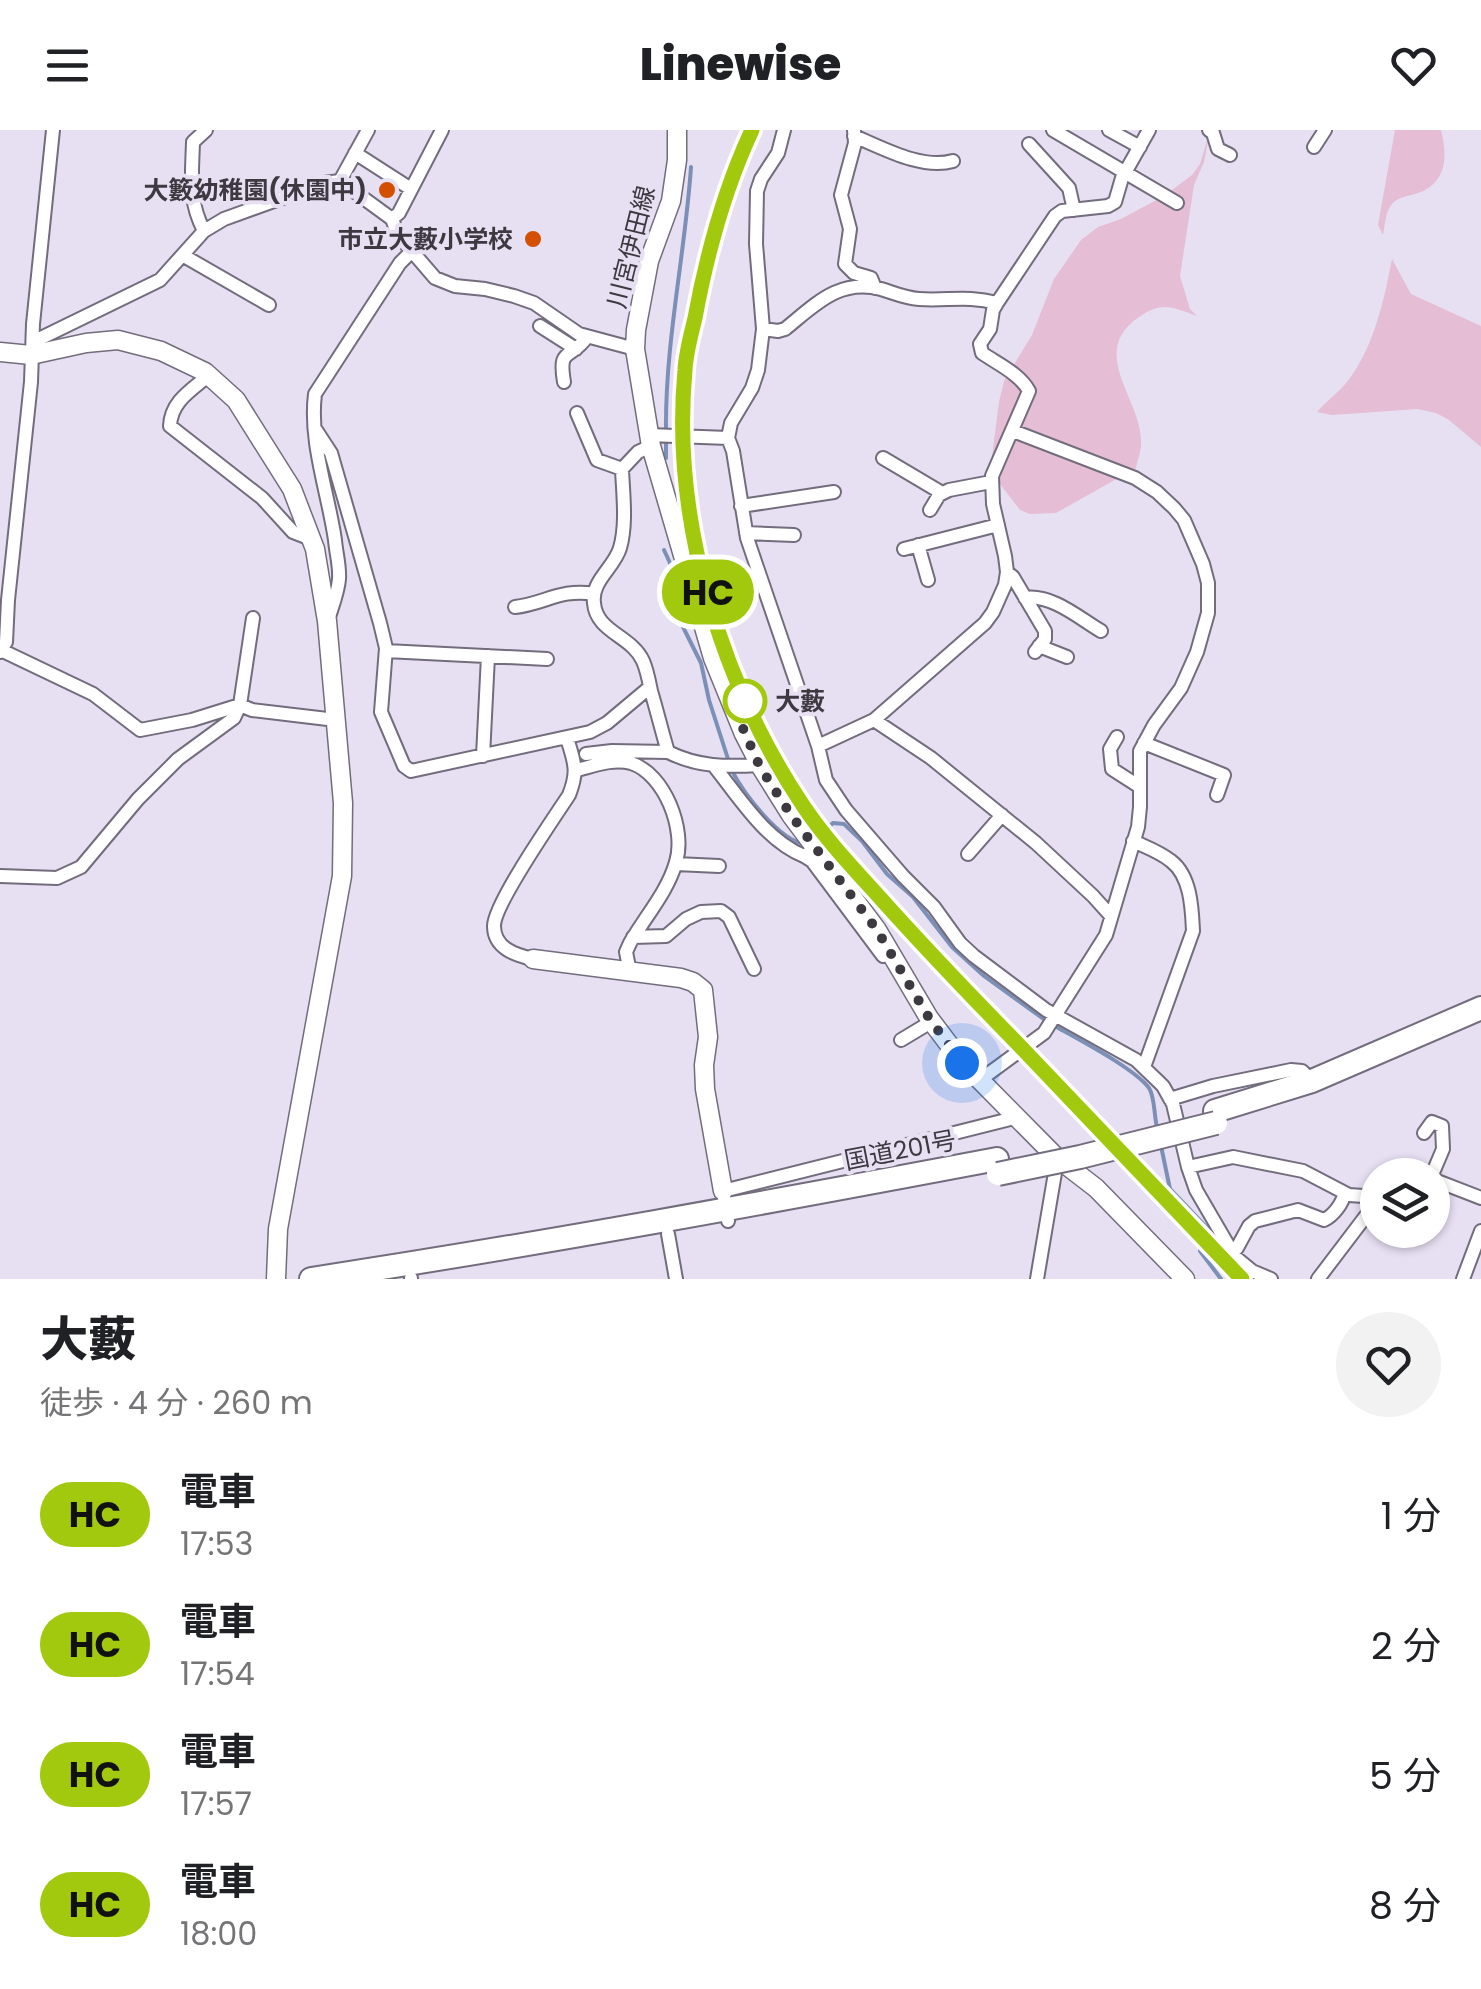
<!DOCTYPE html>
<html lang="ja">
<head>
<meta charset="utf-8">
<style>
	:root { --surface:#fff; --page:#f2f2f2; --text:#202124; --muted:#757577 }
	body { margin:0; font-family:Poppins,"Noto Sans JP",sans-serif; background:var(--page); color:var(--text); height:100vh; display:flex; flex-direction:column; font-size:38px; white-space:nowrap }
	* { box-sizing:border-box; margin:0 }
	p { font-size:32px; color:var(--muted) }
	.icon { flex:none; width:55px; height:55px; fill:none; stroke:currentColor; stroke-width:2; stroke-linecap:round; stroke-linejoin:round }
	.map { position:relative; height:1149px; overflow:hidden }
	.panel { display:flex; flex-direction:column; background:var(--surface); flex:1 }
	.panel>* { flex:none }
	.badge { padding:0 20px; border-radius:32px; font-size:35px; line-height:65px }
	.controls { position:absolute; left:1360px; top:1028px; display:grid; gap:20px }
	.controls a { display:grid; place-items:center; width:90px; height:90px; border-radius:50%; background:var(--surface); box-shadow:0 2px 8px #0004; font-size:50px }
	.you { position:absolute; width:50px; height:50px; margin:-25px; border:8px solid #fff; border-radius:50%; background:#1a73e8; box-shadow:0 0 0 15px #1a73e833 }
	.map>.badge { position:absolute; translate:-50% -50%; box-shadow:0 0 0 5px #fff }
	.round { display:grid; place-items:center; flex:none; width:105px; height:105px; border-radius:52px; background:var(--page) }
	.overview { display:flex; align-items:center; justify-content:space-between; height:170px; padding:0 40px }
	h1 { font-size:48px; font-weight:800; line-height:75px }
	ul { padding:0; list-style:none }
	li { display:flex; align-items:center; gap:30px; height:130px; padding:0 40px }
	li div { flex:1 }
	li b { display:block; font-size:38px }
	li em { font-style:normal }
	li .badge { min-width:110px; font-weight:700; text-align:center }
	header { display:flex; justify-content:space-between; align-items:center; height:130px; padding:0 40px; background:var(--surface); font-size:45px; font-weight:800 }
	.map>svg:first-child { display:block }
	.green { fill:#e5bdd4 }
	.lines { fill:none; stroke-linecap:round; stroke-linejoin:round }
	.stream { stroke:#7c90b7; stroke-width:4 }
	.street-casing { stroke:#726c7c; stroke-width:16 }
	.secondary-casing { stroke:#726c7c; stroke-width:21 }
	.highway-casing { stroke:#726c7c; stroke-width:26 }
	.street { stroke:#fff; stroke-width:12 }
	.secondary { stroke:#fff; stroke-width:18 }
	.highway { stroke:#fff; stroke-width:22 }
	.rail-casing { stroke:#5f5b65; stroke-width:8 }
	.rail { stroke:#e7e0f3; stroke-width:4; stroke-dasharray:11; stroke-linecap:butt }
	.highway-bridge-casing { stroke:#726c7c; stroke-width:26; stroke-linecap:butt }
	.highway-bridge { stroke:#fff; stroke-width:22 }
	.line-casing { stroke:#fff; stroke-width:22 }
	.line { stroke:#a2c90d; stroke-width:15 }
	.walk { stroke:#3c3941; stroke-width:10; stroke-dasharray:0 18 }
	.poi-dot { fill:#d35000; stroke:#e7e0f3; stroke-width:4 }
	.stop-dot { fill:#fff; stroke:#a2c90d; stroke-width:5 }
	.labels { text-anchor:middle; stroke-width:8; stroke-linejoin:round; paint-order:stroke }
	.poi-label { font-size:25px; font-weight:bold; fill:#3c3941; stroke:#e7e0f3; text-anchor:end }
	.street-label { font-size:25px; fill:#3c3941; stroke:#e7e0f3 }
	.stop-label { font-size:25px; font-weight:bold; fill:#3c3941; stroke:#e7e0f3; text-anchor:start }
</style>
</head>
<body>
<header><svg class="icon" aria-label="menu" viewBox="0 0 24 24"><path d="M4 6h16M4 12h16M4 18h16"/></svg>Linewise<svg class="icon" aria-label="heart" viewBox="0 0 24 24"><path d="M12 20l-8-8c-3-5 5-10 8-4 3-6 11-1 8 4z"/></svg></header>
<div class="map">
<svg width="1481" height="1149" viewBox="0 0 1481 1149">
	<rect width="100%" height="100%" fill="#e7e0f3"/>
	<path class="green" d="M 1395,0 L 1441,0 C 1447,24 1448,50 1421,62 C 1411,66 1399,66 1392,74 C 1385,82 1385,96 1383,105 L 1378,95 Z
		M 1210,1 L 1204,32 L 1194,55 L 1180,146 L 1190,179 L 1197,186 C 1172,177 1162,171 1139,187 C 1086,223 1144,271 1141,315 C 1141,322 1137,331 1136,338 L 1056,383 L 1030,384 L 1020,380 L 997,350 L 992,327 L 999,272 L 1004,251 L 1032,205 L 1054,149 L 1081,110 L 1098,97 L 1121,89 L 1164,66 L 1192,45 L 1200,34 Z
		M 1392,129 L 1411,164 L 1481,196 L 1481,317 L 1449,290 L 1436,283 L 1418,279 L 1332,285 L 1317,282 C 1327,270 1341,261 1350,248 C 1375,213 1384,170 1392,129 Z"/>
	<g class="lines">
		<path class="stream" d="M 666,301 C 665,212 685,125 691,37
			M 666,310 L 666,328
			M 664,420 L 670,433 L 670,471 L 701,533 L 709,570 L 729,632
			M 732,641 C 744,664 779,710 804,714
			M 817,708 L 833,693 L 844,694 L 862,711 L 887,744 L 913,767 L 952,817 L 984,846 L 1045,890
			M 1053,895 C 1076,908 1134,938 1149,958 C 1155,967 1154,986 1157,997
			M 1161,1016 L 1170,1059 L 1210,1101 L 1209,1108 L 1200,1121 L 1221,1149"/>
		<g class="street-casing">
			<path id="street" d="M 784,0 L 778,23 L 761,49 L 757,61 L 756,114 L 763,199 L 758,240 L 752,258 L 731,293 L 728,308 L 733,321 L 747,408 L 818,616 L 826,650 L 846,680 L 903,746 L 934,777 L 960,813 L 974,826 L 1046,880 L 1136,930 L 1163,956 L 1173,974 L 1188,1037 L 1196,1060 L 1235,1127 L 1252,1141 L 1271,1149
				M 854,0 L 855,13 L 841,65 L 850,99 L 845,134 L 854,143 L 871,148 L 875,158
				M 1053,0 L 1177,73
				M 1109,0 L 1140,17
				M 1209,0 L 1213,3 L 1218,19 L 1230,25
				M 854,6 C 883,18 922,40 953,31
				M 1029,14 L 1069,58 L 1074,80
				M 1314,17 L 1325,0
				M 355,23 L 411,59
				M 340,51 L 368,0
				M 392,89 L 399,83 L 442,0
				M 204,101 C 188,70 192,47 193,12 L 206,0
				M 184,126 L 269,175
				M 540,196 L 576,219
				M 763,199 L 778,201 L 785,199 C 815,175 839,148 881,159 C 894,163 905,168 919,169 C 948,171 967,165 997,173
				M 31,225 L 41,208 L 160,150 L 204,101 L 224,89 L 324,53 L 340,51 L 392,89 L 398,105 L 435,148 L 455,156 L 485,159 L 514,166 L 534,173 L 579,204 L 635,219
				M 208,246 C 190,261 171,272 170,296 L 262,368 L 293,402 L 311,409
				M 564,252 C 558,216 570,231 587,207
				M 577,283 L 597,330 L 622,339
				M 316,300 L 331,323 L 380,493 L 386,518 L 381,582 L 404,636 L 411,641 L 590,602 L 607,593 L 650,557
				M 649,305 L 728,308
				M 651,316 L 638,322 L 622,339 C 623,364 627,394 620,418 C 614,438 591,451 594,473 C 596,502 632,506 643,531 C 647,540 649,551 651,561 C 657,581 662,602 668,622 C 698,637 726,637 759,635
				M 883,328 L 942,363
				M 741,376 L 834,362
				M 930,380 L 939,365 L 949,360 L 991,352
				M 746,403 L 794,405
				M 918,415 L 928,450
				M 904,419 L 998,395
				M 1007,442 L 1013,447 L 1045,501 L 1045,509 L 1035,522
				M 1025,468 C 1052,464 1079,488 1101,501
				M 515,477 C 544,474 561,458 594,464
				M 329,487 C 333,474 338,462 339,449 C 340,436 336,423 335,410 C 328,362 309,312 315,264 L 400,133 L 411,122
				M 1039,516 L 1067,527
				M 3,521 L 93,564 L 140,600 L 192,590 L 240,575 L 252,580 L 336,590
				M 386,521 L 547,529
				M 0,522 L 6,512 L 8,470 L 31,252 L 33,194 L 53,0
				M 874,590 L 931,628 L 1036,713 L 1093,766 L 1111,786
				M 1117,607 L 1110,619 L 1112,639 L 1140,657
				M 1144,613 L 1224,645 L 1217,665
				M 818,616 L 874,590 L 985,493 L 993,482 L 1005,455 L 1007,442 L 1005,426 L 993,374 L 992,346 L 1029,261 C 1020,244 998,234 982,223 L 980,214 L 990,199 L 993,180 L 997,173 L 1055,86 L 1062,81 L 1108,76 L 1115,72 L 1122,48 L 1149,0
				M 586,624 L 612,621 L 668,622
				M 483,626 L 488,526
				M 714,636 C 739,667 765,710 804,726 L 809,723
				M 577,640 C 593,636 613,628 631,633 C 665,644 686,700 676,732 C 668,761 645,787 630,813 L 626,822 L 630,842
				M 1133,711 C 1146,717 1160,722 1171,731 C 1191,746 1192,779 1193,801 L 1144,937
				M 968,724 L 1002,685
				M 804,726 L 812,731 L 883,826
				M 676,734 L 719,736
				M 0,746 L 57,748 L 81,737 L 138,669 L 178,629 L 234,588 L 240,575 L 253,488
				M 633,807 L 666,806 L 686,789 L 701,782 L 721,781 L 729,787 L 754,839
				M 533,829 C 515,825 494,818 494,796 C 494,774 554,688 569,665 C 579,640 574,632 567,608
				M 901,910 L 931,892
				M 980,950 L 1044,903 L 1106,805 L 1138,697 L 1140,677 L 1140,621 L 1154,595 L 1181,558 L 1197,522 L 1208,483 L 1208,453 L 1203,434 L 1184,390 L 1174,378 L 1157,362 L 1135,348 L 1013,301
				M 1170,969 L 1213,956 L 1291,940 L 1302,941 L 1312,951
				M 1424,1003 L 1432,992 L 1442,996 L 1443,1019 L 1432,1045
				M 1188,1037 L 1233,1027 L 1303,1041 L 1349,1065 L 1378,1067
				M 1432,1049 L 1481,1068
				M 728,1091 L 723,1061 L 1018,987
				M 668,1104 L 676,1149
				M 1232,1122 L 1237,1118 L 1249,1096 L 1255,1091 L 1298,1080 L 1324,1090 C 1333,1086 1343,1073 1344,1064
				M 411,1148 L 411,1149
				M 1037,1149 L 1057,1031
				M 1318,1149 L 1378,1070
				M 1463,1149 L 1481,1101"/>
		</g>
		<g class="secondary-casing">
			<path id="secondary" d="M 677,0 L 677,30 L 671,71 L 649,131 L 636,200 L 635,219 L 651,316 L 713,528 L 744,604 L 761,637 L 791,685 L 877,800 L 929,888 L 963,933 L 1057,1028 L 1096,1058 L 1185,1149
				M 0,222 L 31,225 L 86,213 L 118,210 L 161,221 L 205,242 L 236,270 L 292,359 L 315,419 L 327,491 L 343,673 L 342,746 L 278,1099 L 276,1149
				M 533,829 L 681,848 L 693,852 L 703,860 L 708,907 L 704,935 L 705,959 L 723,1061"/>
		</g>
		<g class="highway-casing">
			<path id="highway" d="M 1215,981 L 1312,951 L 1481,878
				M 311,1149 C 541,1114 769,1072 997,1029"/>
		</g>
		<use href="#street" class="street"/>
		<use href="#secondary" class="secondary"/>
		<use href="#highway" class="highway"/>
		<g class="rail-casing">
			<path id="rail" d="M 752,0 C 724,59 707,123 695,188 C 691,205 686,222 685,240 C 672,391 721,552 804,677 C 827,711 855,740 882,770 C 926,819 971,866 1017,913 C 1092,991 1167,1070 1242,1149"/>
		</g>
		<use href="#rail" class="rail"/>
		<g class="highway-bridge-casing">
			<path id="highway-bridge" d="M 998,1044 L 1080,1027 L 1216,993"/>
		</g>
		<use href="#highway-bridge" class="highway-bridge"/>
	</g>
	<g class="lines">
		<g class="line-casing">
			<path id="line" d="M 752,0 C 724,60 707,123 695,188 C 691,205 686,222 685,240 C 671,390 721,553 804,677 C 827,711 855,740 882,770 C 926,819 971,866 1017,913 C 1092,992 1167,1070 1242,1149"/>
		</g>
		<use href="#line" class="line"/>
		<path class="walk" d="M 745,571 L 734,578 L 760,637 L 791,685 L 877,800 L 929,888 L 962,933"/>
	</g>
	<g class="poi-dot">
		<circle cx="387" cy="60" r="10"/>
		<circle cx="533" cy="109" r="10"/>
	</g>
	<circle class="stop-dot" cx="745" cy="571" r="20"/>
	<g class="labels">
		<g class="poi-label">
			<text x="367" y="69">大籔幼稚園(休園中)</text>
			<text x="513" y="118">市立大藪小学校</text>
		</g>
		<g class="street-label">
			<text transform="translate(631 117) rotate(-76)" y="9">川宮伊田線</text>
			<text transform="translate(900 1020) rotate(-11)" y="9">国道201号</text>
		</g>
		<g class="stop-label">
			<text x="775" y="580">大藪</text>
		</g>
	</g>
</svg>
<div class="controls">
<a><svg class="icon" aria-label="layers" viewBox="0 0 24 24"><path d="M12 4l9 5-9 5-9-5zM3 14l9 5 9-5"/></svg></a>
</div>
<div class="you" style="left:962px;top:933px"></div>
<b class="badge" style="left:708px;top:462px;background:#a2c90d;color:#111">HC</b>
</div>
<section class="panel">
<div class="overview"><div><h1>大藪</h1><p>徒歩 · 4 分 · 260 m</p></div><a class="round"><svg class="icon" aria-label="heart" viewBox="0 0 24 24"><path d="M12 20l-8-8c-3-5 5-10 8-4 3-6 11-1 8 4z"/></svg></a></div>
<ul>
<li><span class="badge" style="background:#a2c90d;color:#111">HC</span><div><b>電車</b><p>17:53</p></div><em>1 分</em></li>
<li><span class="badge" style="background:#a2c90d;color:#111">HC</span><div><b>電車</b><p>17:54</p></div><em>2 分</em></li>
<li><span class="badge" style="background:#a2c90d;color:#111">HC</span><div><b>電車</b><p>17:57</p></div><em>5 分</em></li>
<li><span class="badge" style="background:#a2c90d;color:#111">HC</span><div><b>電車</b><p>18:00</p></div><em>8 分</em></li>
</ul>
</section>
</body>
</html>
